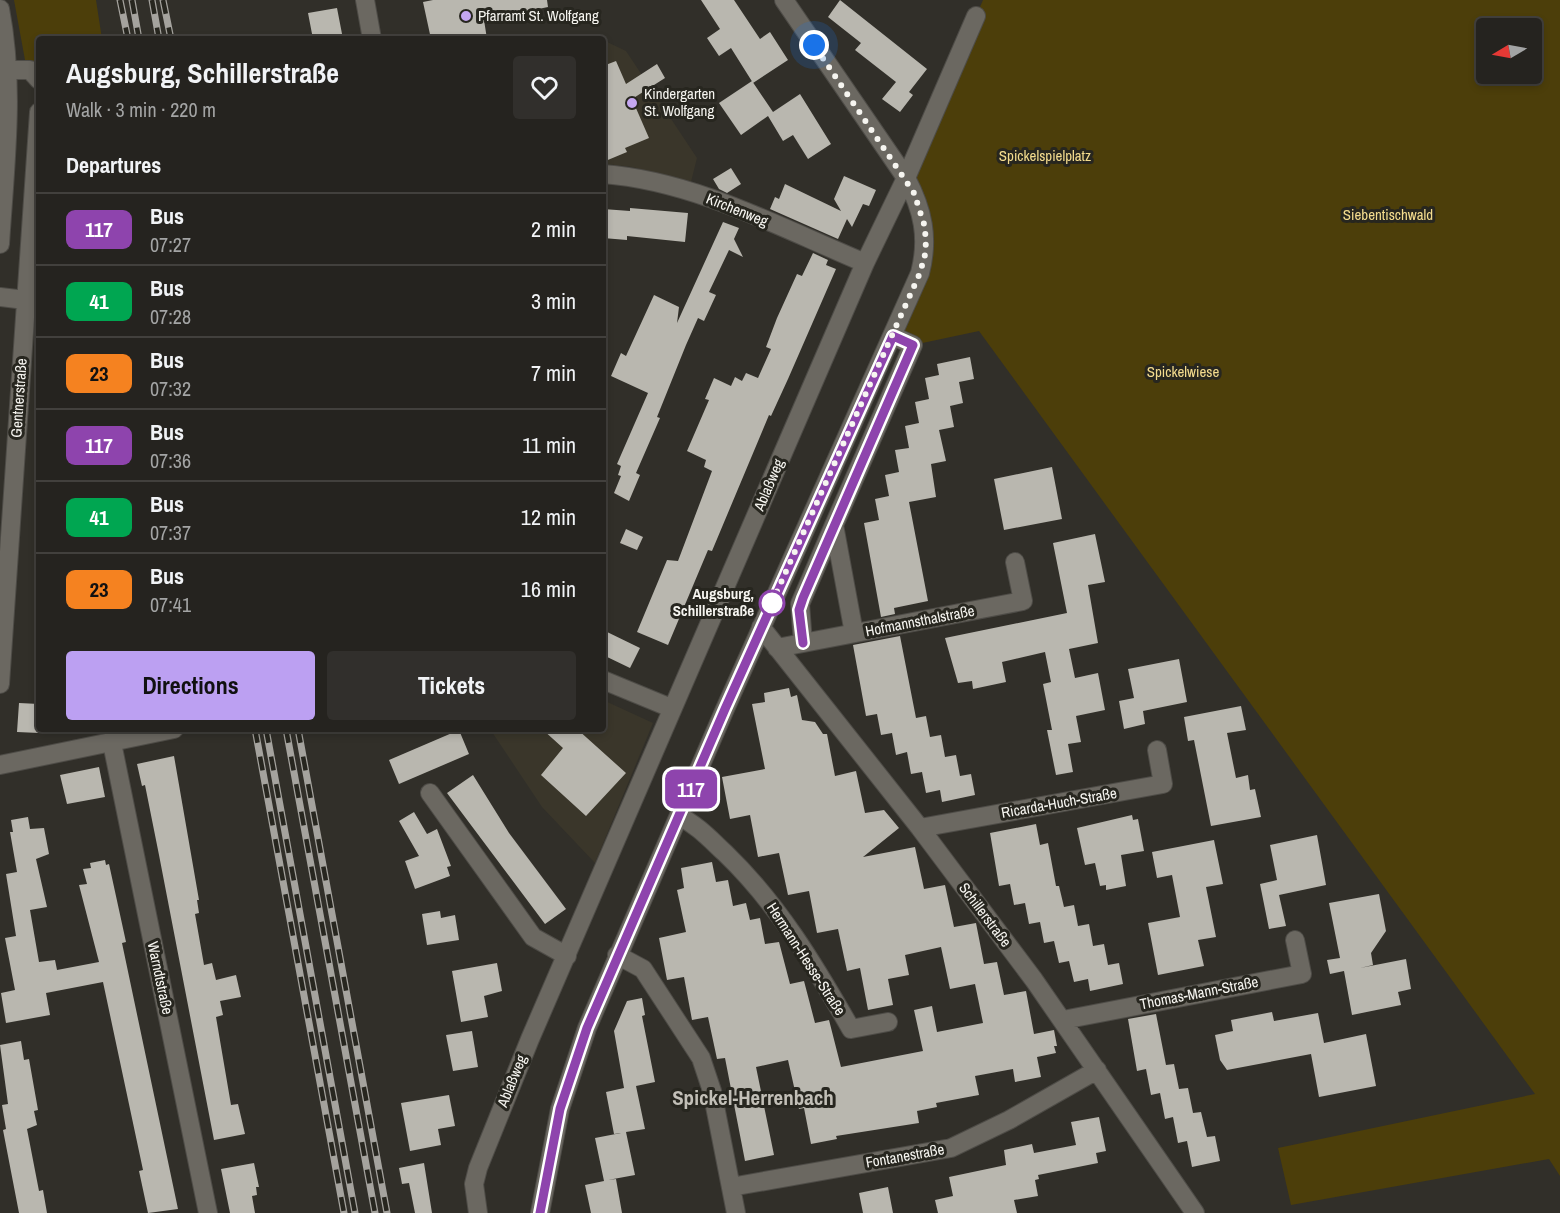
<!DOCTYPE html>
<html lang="en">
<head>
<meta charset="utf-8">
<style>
	:root { --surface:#25231f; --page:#312f2c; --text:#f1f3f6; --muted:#a3a4a4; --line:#42403d; --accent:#bca0f2 }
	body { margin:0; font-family:"Archivo Narrow",sans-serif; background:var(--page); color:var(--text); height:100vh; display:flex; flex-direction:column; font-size:22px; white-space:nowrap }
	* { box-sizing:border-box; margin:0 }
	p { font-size:20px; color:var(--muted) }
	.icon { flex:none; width:33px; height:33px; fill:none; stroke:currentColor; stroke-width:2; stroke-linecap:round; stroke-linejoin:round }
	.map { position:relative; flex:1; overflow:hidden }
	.sheet { position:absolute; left:36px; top:36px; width:570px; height:696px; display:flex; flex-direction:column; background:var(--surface); border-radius:6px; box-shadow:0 3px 9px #0003,0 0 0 2px var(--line) }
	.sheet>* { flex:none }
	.badge { padding:0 12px; border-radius:9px; font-size:21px; line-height:39px }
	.needle { width:39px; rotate:260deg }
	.buttons { position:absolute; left:1476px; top:18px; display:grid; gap:12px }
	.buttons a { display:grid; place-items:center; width:66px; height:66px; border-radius:6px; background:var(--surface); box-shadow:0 3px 9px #0003,0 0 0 2px var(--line); font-size:30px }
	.you { position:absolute; width:30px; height:30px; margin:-15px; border:4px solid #fff; border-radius:50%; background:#1a73e8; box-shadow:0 0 0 9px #1a73e833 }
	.map>.badge { position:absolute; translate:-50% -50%; box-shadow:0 0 0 3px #fff }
	h2 { padding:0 30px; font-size:22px; line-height:54px }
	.round { display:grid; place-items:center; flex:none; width:63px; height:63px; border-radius:6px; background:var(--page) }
	.summary { display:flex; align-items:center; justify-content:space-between; height:102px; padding:0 30px }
	h1 { font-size:28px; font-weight:700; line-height:45px }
	.button { display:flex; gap:12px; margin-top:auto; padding:12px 30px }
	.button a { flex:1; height:69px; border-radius:6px; background:var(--accent); color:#111; font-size:24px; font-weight:700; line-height:69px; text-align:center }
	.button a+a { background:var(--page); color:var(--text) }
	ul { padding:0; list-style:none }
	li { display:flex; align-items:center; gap:18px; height:72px; padding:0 30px; border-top:2px solid var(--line) }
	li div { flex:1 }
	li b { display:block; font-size:22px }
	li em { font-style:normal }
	li .badge { min-width:66px; font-weight:700; text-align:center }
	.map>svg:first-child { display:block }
	.built { fill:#3a362a }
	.green { fill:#4c3e0a; fill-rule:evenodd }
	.building { fill:#b9b7af }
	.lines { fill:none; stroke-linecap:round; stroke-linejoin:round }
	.minor-casing { stroke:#4e4c47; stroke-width:20 }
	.minor { stroke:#6b6861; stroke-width:18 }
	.rail-casing { stroke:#a5a39e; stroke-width:7 }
	.rail { stroke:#27261f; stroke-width:4.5; stroke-dasharray:14; stroke-linecap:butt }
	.line-casing { stroke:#fff; stroke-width:14 }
	.line { stroke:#8e44ad; stroke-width:9 }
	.walk { stroke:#f6f5f0; stroke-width:6; stroke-dasharray:0 10.8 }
	.poi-dot { fill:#c5a7f1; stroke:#27261f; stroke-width:2 }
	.stop-dot { fill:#fff; stroke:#8e44ad; stroke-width:3 }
	.labels { text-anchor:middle; stroke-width:6; stroke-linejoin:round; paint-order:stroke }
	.poi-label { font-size:15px; fill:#f6f5f0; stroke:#27261f; text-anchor:start }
	.park-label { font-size:15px; fill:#f4dc8e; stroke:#27261f }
	.street-label { font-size:15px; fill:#f6f5f0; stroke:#27261f }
	.stop-label { font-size:15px; font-weight:bold; fill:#f6f5f0; stroke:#27261f; text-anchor:end }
	.district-label { font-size:21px; font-weight:bold; fill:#c2bfb7; stroke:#27261f }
</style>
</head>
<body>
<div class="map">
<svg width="1560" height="1213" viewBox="0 0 1560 1213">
	<rect width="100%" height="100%" fill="#312f29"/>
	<path class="built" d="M 603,40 L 626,51 L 697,158 L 691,182 L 632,167 L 606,164 L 603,156 Z
		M 603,700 L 653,723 L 595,863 L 542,807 L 490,729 L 603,729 Z"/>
	<path class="green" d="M 14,0 L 96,0 L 102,39 L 39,39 L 39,80 L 25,60 Z
		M 983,0 L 1560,0 L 1560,1176 L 1549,1159 L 1291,1205 L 1278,1148 L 1535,1094 L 979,331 L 913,345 L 893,336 L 926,251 L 906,178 ZM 1486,28 L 1532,28 L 1532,74 L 1486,74 Z"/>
	<path class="building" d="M 433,0 L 547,0 L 548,7 L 484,20 L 487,39 L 431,39 L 423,2 Z
		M 701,0 L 734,0 L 760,39 L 770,32 L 788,60 L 753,83 L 731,48 L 719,56 L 707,38 L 720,29 Z
		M 840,0 L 927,69 L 909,92 L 913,95 L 900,112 L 882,99 L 896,82 L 855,50 L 861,43 L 828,17 Z
		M 337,8 L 343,39 L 313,39 L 308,13 Z
		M 616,61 L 626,84 L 657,64 L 665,78 L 632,99 L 649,138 L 625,148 L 627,152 L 603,162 L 603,66 Z
		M 752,81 L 773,112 L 800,94 L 831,144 L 808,159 L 793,135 L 783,141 L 768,116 L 741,135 L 719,103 Z
		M 731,168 L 741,184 L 727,193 L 719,189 L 713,179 Z
		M 844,176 L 876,190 L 869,206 L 863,204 L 852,227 L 847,219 L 838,239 L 770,209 L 775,197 L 779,199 L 785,184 L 841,211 L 834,199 Z
		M 630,208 L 688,213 L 685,242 L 627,236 L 627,240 L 603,238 L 603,209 L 630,211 Z
		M 723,222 L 739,228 L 734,239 L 743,257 L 729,250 L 709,292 L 716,295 L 704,321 L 698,318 L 686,345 L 657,417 L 660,418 L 636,473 L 640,475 L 629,501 L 614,493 L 621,476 L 618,475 L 621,466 L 617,464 L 648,393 L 611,376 L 621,353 L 626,356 L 654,295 L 679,307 L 677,323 Z
		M 813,253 L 828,260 L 826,265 L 836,269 L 788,379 L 771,416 L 769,415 L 712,551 L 708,550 L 668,645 L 637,632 L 667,560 L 678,561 L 712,471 L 704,467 L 706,460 L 687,451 L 709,400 L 705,399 L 714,378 L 731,386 L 735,377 L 742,381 L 746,373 L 758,378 L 771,349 L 766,347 L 777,318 L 797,274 L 802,276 Z
		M 970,357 L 974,379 L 959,382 L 963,403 L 950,406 L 954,427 L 939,430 L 946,461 L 931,464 L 936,497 L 909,502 L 928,601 L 894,608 L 895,614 L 881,617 L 864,523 L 879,520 L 875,499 L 889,496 L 885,475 L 899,472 L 895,450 L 909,448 L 905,426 L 919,423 L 915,402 L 929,399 L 925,378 L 939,375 L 937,364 Z
		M 1052,467 L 1062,519 L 1004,530 L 994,479 Z
		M 626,529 L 643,537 L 637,550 L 620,543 Z
		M 1095,534 L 1105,582 L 1088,585 L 1098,643 L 1069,649 L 1075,678 L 1098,673 L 1105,710 L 1076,716 L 1081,742 L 1068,744 L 1073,772 L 1056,775 L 1047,730 L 1052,730 L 1043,684 L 1051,682 L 1045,652 L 1002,662 L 1006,682 L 973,689 L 972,681 L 958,683 L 945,638 L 1067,613 L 1053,543 Z
		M 603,630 L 640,648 L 630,668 L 603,655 Z
		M 900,636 L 916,718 L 926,716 L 930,737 L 941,735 L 945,757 L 956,755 L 960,776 L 971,774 L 975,795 L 942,802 L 940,790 L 926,793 L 922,772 L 911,774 L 907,752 L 896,755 L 892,733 L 881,735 L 877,714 L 866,716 L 853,645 Z
		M 1179,659 L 1187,702 L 1143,711 L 1145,724 L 1124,729 L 1119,701 L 1134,698 L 1128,669 Z
		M 789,688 L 791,697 L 797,695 L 802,720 L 815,722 L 823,734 L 827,734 L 835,776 L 856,771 L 865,813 L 884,810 L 899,828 L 863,857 L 915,847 L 924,889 L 945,885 L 954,927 L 976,923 L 984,964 L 997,962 L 1004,995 L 1026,991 L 1034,1034 L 1054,1030 L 1057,1046 L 1054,1046 L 1056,1053 L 1037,1057 L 1041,1077 L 1015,1082 L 1013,1069 L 975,1076 L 979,1095 L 936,1103 L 937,1107 L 917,1111 L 919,1123 L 836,1136 L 837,1139 L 811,1144 L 804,1108 L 799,1109 L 788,1060 L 756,1067 L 774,1155 L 745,1161 L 725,1058 L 717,1059 L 708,1017 L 692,1020 L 684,977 L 667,980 L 659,938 L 686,932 L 677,890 L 684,888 L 681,868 L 712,862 L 716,882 L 728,880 L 733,906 L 746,903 L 750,920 L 760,918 L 765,944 L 779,942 L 790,984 L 804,981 L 815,1023 L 829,1020 L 841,1067 L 923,1051 L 914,1010 L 932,1006 L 937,1032 L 983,1023 L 975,984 L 950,989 L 941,947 L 905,955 L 909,975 L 888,979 L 893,1005 L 868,1010 L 860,968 L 847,971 L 838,929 L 817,933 L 809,891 L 788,895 L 779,853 L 758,857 L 750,815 L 730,819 L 722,777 L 765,769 L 752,704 L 765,702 L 764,693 Z
		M 19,703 L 39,704 L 39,733 L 17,732 Z
		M 1241,706 L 1246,730 L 1227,733 L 1236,778 L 1248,775 L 1250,790 L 1255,789 L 1261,817 L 1211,826 L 1194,740 L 1188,741 L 1184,717 Z
		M 542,729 L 577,729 L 626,773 L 586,816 L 541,775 L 563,748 Z
		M 459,730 L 469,754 L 399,784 L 389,760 Z
		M 174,756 L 199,900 L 197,900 L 199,913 L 195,914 L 204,965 L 212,963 L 216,980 L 236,975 L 241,997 L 220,1001 L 223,1015 L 216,1017 L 231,1105 L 238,1104 L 245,1134 L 214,1140 L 159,855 L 145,785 L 142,786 L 137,764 Z
		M 99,767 L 105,797 L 67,804 L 60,775 Z
		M 473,775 L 509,833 L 566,909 L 545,924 L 447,793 Z
		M 414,812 L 427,834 L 437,829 L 451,866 L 447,867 L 450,876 L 415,889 L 405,861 L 419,856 L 399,821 Z
		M 1132,815 L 1133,820 L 1138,819 L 1144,851 L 1121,855 L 1126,886 L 1106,890 L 1106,885 L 1100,886 L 1095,863 L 1085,865 L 1077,828 Z
		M 28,817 L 30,829 L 44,828 L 49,854 L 36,859 L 47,907 L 30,910 L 39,962 L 55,960 L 57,970 L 99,962 L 79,885 L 87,884 L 83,869 L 91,868 L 90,863 L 105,860 L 106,865 L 109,864 L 126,942 L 122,943 L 178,1209 L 148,1213 L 139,1171 L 143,1170 L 103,982 L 46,993 L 50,1015 L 6,1023 L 1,993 L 15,990 L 5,938 L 16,936 L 6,874 L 17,872 L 10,832 L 13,832 L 11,820 Z
		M 1036,824 L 1040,845 L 1048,843 L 1056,886 L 1059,886 L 1064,907 L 1074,905 L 1078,926 L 1089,924 L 1093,946 L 1104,944 L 1108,965 L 1119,963 L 1123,984 L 1090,991 L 1088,979 L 1074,982 L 1069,961 L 1059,963 L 1054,941 L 1044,943 L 1040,922 L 1029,924 L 1025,903 L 1014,905 L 1010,884 L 999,886 L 990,833 Z
		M 1317,835 L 1326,885 L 1279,895 L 1286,926 L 1269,929 L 1260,884 L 1277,880 L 1270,845 Z
		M 1214,840 L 1223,884 L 1206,887 L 1216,937 L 1198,940 L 1204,966 L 1158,975 L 1148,923 L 1180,917 L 1172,875 L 1157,878 L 1152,852 Z
		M 1379,894 L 1386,931 L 1371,953 L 1373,965 L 1360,968 L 1406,959 L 1411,989 L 1398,992 L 1401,1005 L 1352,1015 L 1344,971 L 1330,974 L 1327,960 L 1340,958 L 1329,903 Z
		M 440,911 L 441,918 L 455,915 L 459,940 L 427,945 L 422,914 Z
		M 497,963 L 502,991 L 484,996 L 488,1017 L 461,1022 L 452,971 Z
		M 642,998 L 645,1015 L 642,1016 L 655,1082 L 636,1086 L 645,1129 L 626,1132 L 635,1175 L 608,1180 L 616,1179 L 622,1213 L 591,1213 L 585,1185 L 604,1181 L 595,1138 L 621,1133 L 614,1134 L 606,1092 L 624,1088 L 614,1031 L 627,1001 Z
		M 1272,1012 L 1274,1021 L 1318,1013 L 1324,1043 L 1366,1034 L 1376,1086 L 1319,1097 L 1311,1054 L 1227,1070 L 1220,1060 L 1215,1035 L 1233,1031 L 1231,1020 Z
		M 1156,1014 L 1166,1065 L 1174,1064 L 1179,1089 L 1188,1088 L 1193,1113 L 1201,1112 L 1207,1137 L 1215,1136 L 1220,1161 L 1192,1167 L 1187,1141 L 1178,1143 L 1173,1117 L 1165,1119 L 1160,1093 L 1151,1095 L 1146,1069 L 1137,1071 L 1128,1019 Z
		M 472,1031 L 478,1067 L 453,1071 L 446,1035 Z
		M 21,1041 L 24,1060 L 29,1059 L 38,1110 L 34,1111 L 37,1125 L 27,1129 L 39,1191 L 43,1190 L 47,1213 L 19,1213 L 3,1130 L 6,1129 L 2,1105 L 8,1104 L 0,1045 Z
		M 449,1095 L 455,1126 L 438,1129 L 441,1145 L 410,1151 L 401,1103 Z
		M 1099,1117 L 1106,1151 L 1096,1153 L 1098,1163 L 1038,1175 L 1039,1179 L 1035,1180 L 1038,1196 L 1014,1200 L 1017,1213 L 938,1213 L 935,1200 L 953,1196 L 949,1177 L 1006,1165 L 1004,1150 L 1032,1144 L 1034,1153 L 1076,1145 L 1071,1122 Z
		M 254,1163 L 259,1187 L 256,1187 L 257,1195 L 252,1196 L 255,1213 L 230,1213 L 221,1169 Z
		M 424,1163 L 432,1213 L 415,1213 L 409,1183 L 402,1184 L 399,1168 Z
		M 888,1187 L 893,1213 L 863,1213 L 859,1193 Z"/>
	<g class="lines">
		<g class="minor-casing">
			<path id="minor" d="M 365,0 L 372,39
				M 0,9 C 15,86 5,166 0,244
				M 7,70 L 30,70 L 39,80
				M 603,174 C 695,181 781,228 865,263
				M 0,297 L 25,300
				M 761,627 L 920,828 L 1034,980 L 1195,1213
				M 854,633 L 834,525 L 913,345 L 893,336
				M 803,643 L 800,604 L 834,525
				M 777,648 L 1023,601 L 1015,562
				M 603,680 L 671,708
				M 0,684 L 39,112
				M 112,743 L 208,1213
				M 0,765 L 174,729
				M 430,793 L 533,937 L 567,956
				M 679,816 C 697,825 710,839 725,853 C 778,904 815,966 851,1029 L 888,1022
				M 920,828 L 1163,784 L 1157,750
				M 617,955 L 643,969 L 701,1058 L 712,1091 L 736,1213
				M 1063,1020 L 1302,974 L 1295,940
				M 731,1187 L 951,1148 L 1009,1120 L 1097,1070
				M 478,1213 L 474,1184 L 478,1168 L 530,1039 L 865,263 L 906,178 L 976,16
				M 540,1213 L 560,1109 L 587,1028 L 725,709 L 920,273 C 929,238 923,210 906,178 L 784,0"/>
		</g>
		<use href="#minor" class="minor"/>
		<g class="rail-casing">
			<path id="rail" d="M 120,0 L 128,39
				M 132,0 L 139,39
				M 152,0 L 159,39
				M 163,0 L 171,39
				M 255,729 L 344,1213
				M 266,729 L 355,1213
				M 286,729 L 375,1213
				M 298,729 L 387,1213"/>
		</g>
		<use href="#rail" class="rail"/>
	</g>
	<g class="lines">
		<g class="line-casing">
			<path id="line" d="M 540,1213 L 560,1109 L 587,1028 L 725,709 L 893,336 L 913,345 L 803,598 L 799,610 L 803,643"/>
		</g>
		<use href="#line" class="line"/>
		<path class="walk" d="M 772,603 L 770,607 L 920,273 L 926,251 L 925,227 L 914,193 L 814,45"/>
	</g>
	<g class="poi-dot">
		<circle cx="466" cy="16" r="6"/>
		<circle cx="632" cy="103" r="6"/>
	</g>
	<circle class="stop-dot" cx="772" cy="603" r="12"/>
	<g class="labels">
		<g class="poi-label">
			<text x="478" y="21">Pfarramt St. Wolfgang</text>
			<text x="644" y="99">Kindergarten<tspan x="644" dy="17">St. Wolfgang</tspan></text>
		</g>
		<g class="park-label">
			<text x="1045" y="161">Spickelspielplatz</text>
			<text x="1388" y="220">Siebentischwald</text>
			<text x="1183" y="377">Spickelwiese</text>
		</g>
		<g class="street-label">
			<text transform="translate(737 210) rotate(22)" y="5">Kirchenweg</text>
			<text transform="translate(19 398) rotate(-86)" y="5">Gentnerstraße</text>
			<text transform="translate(769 485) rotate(-67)" y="5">Ablaßweg</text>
			<text transform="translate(920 621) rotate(-11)" y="5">Hofmannsthalstraße</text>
			<text transform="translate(1059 803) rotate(-10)" y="5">Ricarda-Huch-Straße</text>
			<text transform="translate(985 915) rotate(53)" y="5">Schillerstraße</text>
			<text transform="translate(806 959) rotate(57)" y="5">Hermann-Hesse-Straße</text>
			<text transform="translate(160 978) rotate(78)" y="5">Warndtstraße</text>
			<text transform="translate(1199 993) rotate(-11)" y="5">Thomas-Mann-Straße</text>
			<text transform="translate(512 1081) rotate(-68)" y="5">Ablaßweg</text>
			<text transform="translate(905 1156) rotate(-10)" y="5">Fontanestraße</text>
		</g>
		<g class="stop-label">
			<text x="754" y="599">Augsburg,<tspan x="754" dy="17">Schillerstraße</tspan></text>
		</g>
		<g class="district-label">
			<text x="753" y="1105">Spickel-Herrenbach</text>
		</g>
	</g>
</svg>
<div class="buttons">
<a><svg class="needle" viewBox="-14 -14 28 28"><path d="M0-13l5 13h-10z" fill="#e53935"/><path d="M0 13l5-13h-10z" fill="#a3a4a4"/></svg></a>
</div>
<div class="you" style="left:814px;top:45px"></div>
<b class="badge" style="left:691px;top:789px;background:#8e44ad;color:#fff">117</b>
<section class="sheet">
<div class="summary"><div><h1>Augsburg, Schillerstraße</h1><p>Walk · 3 min · 220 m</p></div><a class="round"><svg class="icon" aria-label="heart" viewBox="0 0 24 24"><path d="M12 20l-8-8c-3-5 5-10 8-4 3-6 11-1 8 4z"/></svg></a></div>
<h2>Departures</h2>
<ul>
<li><span class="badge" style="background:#8e44ad;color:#fff">117</span><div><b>Bus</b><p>07:27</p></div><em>2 min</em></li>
<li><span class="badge" style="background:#00a651;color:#fff">41</span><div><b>Bus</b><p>07:28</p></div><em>3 min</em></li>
<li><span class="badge" style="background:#f58220;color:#111">23</span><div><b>Bus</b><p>07:32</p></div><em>7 min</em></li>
<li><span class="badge" style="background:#8e44ad;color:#fff">117</span><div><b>Bus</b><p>07:36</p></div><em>11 min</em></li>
<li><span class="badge" style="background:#00a651;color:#fff">41</span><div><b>Bus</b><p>07:37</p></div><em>12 min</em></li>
<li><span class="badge" style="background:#f58220;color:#111">23</span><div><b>Bus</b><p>07:41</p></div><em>16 min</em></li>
</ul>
<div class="button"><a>Directions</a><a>Tickets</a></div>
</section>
</div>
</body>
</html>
